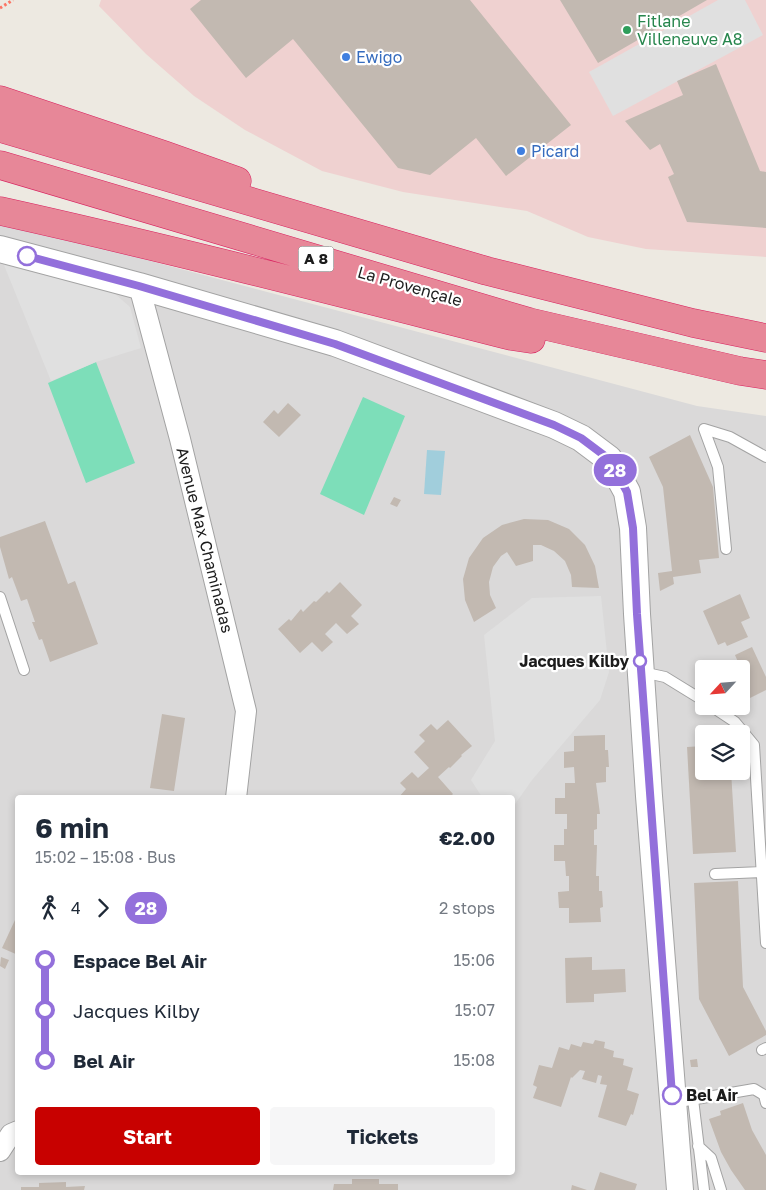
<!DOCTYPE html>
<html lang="en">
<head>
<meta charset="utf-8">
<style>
	:root { --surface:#fff; --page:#f6f6f7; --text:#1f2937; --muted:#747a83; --accent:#c80100 }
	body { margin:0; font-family:"Golos Text",sans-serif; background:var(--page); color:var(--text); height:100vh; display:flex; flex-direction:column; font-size:19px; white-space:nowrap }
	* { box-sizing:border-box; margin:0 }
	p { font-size:16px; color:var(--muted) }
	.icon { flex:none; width:28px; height:28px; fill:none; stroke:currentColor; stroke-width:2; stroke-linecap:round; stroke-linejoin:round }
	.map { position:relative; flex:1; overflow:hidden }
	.sheet { position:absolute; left:15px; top:795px; width:500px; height:380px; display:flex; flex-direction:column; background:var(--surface); border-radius:5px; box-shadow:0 2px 8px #0003 }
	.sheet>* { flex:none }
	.badge { padding:0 10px; border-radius:16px; font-size:18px; line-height:32px }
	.needle { width:32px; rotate:244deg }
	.tools { position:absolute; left:695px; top:660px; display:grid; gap:10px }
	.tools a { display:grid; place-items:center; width:55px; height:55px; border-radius:5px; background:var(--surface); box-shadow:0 2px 8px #0003; font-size:25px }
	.map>.badge { position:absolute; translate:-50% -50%; box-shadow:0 0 0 2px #fff }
	.legs { display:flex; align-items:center; gap:8px; height:55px; padding:0 20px; font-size:16px }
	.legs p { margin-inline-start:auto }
	.head { display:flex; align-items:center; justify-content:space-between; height:85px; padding:0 20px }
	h1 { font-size:28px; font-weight:700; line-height:38px }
	.cta { display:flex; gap:10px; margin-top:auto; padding:10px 20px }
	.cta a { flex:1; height:58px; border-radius:5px; background:var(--accent); color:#fff; font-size:20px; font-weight:700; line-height:58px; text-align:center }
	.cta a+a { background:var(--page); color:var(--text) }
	ul { padding:0 20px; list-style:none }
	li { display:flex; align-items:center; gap:18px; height:50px; font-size:19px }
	li i { display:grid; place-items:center; width:8px; height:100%; margin:0 6px; background:currentColor }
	li i::after { content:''; width:12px; height:12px; margin:-6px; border:4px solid; border-radius:50%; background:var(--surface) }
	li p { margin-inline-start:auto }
	li:first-child i { background:linear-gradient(#0000 50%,currentColor 0) }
	li:last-child i { background:linear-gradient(currentColor 50%,#0000 0) }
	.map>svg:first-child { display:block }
	.residential { fill:#dad9d9; fill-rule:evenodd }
	.commercial { fill:#efd1d0 }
	.pitch { fill:#7ddeb9 }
	.parking { fill:#e0e0e0 }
	.water { fill:#a1cedc }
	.building { fill:#c2b9b1 }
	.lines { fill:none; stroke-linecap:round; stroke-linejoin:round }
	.service-casing { stroke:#a3a3a3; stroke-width:12 }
	.minor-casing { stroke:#a3a3a3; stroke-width:22 }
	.tertiary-casing { stroke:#a3a3a3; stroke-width:28 }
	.motorway-casing { stroke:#d8225f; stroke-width:29 }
	.path { stroke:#fb7565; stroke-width:3; stroke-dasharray:2.5 2.5; stroke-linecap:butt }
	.service { stroke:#fff; stroke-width:10 }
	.minor { stroke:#fff; stroke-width:20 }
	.tertiary { stroke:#fff; stroke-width:26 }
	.motorway { stroke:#e78798; stroke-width:28 }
	.line-1-casing { stroke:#fff; stroke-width:11 }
	.line-1 { stroke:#9370db; stroke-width:8 }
	.leisure-dot { fill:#2e9e5b; stroke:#fff; stroke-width:2 }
	.shop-dot { fill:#3f7fe0; stroke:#fff; stroke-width:2 }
	.stop-1-dot { fill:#fff; stroke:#9370db; stroke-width:2.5 }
	.labels { text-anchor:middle; stroke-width:4.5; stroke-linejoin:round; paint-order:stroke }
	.shield { fill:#fff; stroke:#606060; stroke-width:1 }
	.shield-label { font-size:15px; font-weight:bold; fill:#1c1c1c }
	.leisure-label { font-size:16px; fill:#27864d; stroke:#fff; text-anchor:start }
	.shop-label { font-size:16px; fill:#366cbe; stroke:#fff; text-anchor:start }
	.street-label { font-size:16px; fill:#1c1c1c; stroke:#fff }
	.stop-label { font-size:16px; font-weight:bold; fill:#1c1c1c; stroke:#fff; text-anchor:end }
</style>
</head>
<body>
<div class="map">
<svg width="766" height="1190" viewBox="0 0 766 1190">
	<rect width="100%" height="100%" fill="#ede9e1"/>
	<path class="residential" d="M 0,221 L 697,406 L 766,416 L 766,1190 L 0,1190 ZM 704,669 L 741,669 L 741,706 L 704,706 ZM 704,734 L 741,734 L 741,771 L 704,771 ZM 18,798 L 512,798 L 512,1172 L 18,1172 Z"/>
	<path class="commercial" d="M 101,0 L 766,0 L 766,257 L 646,249 L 588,237 L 527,211 L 403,192 L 322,171 L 245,130 L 194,96 L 146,54 L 99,6 Z"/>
	<path class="pitch" d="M 96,362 L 135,463 L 86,483 L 48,383 Z
		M 363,397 L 405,416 L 364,515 L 320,494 Z"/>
	<path class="parking" d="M 718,0 L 745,0 L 763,35 L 613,116 L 589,72 Z
		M 4,265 L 114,293 L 130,307 L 141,348 L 96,362 L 51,381 Z
		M 601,596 L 609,672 L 600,700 L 532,780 L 513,807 L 512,798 L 482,797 L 471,780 L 495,741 L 484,635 L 532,598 Z"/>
	<path class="water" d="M 427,450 L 445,451 L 441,495 L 424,494 Z"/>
	<path class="building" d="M 201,0 L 470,0 L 571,125 L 506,176 L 476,138 L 430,175 L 398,168 L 293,39 L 246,78 L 190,9 Z
		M 560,0 L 707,0 L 598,63 Z
		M 716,64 L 760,171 L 766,172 L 766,228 L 687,222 L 668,177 L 674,174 L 660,144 L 650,150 L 625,121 L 683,95 L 677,81 Z
		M 288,403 L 301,415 L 279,437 L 263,422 L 274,410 L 278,414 Z
		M 690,435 L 713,487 L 719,558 L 699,560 L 701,573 L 673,577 L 674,584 L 660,591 L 658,573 L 672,571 L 663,487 L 649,457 Z
		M 394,497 L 401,500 L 397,507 L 390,504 Z
		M 524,519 L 548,520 L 569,529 L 585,545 L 595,566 L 599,588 L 572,587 L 571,575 L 565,561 L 554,551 L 541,545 L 533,545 L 533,561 L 516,566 L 507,552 L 501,556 L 493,567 L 489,582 L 490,595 L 496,608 L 474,622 L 465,600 L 463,579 L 469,558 L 483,538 L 502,525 Z
		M 45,521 L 68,584 L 75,581 L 98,644 L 50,662 L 42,639 L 39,640 L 32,622 L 35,622 L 27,599 L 21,601 L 12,577 L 9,579 L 0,547 L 0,537 Z
		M 340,582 L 362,605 L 351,616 L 359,624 L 347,634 L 336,623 L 325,634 L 333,642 L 322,652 L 312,642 L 300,653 L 278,629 L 289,619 L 291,621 L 301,609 L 303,612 L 314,601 L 316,602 L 327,591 L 329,593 Z
		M 740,594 L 750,618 L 741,622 L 748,637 L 727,646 L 725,642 L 718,645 L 703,611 Z
		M 752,647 L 766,677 L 766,690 L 750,698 L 741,678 L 744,676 L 735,655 Z
		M 162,714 L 185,718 L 174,791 L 150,788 Z
		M 448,720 L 472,746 L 461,755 L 462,756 L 450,768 L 449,767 L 438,777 L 453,794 L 449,798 L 398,798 L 406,789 L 400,783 L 412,772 L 418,778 L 429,768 L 414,752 L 425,741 L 419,735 L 431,724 L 437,730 Z
		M 605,735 L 605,750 L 608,750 L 609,767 L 606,767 L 606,782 L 596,783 L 600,814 L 597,814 L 597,829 L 594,830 L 594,845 L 597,845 L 596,876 L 599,876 L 599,891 L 602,891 L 603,907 L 600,908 L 601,922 L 569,923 L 569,908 L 559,908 L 558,892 L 569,891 L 569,876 L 566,876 L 565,861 L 554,861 L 554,845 L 564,845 L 564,829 L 567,829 L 567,814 L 555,814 L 555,798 L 565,798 L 565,783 L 575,783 L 574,767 L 564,768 L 564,752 L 574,751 L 574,736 Z
		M 704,746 L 704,771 L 731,771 L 736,852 L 693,854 L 687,747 Z
		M 738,881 L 743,987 L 766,1031 L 766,1035 L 729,1056 L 699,999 L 694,883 Z
		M 15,920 L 18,921 L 18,955 L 2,948 Z
		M 1,957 L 9,960 L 5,969 L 0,966 Z
		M 592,957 L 592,970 L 625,969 L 626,992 L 594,994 L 594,1002 L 566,1003 L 565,958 Z
		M 595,1040 L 605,1042 L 604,1048 L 614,1051 L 613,1057 L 624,1059 L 623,1065 L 633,1068 L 627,1090 L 639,1094 L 633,1115 L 631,1114 L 626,1126 L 598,1117 L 607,1085 L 600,1084 L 602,1076 L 598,1075 L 596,1083 L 582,1079 L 585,1071 L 580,1070 L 572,1078 L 571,1077 L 561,1107 L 533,1098 L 537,1087 L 533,1085 L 539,1065 L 552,1068 L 559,1047 L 569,1050 L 571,1044 L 581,1047 L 583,1042 L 593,1044 Z
		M 697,1059 L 698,1067 L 691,1067 L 690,1060 Z
		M 743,1103 L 752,1130 L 766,1155 L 766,1190 L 745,1190 L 731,1170 L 721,1152 L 709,1119 L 721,1115 L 720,1111 Z
		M 600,1172 L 637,1184 L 635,1190 L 594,1190 Z
		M 352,1179 L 379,1179 L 379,1184 L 398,1184 L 398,1190 L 333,1190 L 334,1184 L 352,1184 Z
		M 66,1182 L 66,1187 L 85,1186 L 84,1190 L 21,1190 L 21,1187 L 39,1187 L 39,1183 Z
		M 572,1185 L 587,1190 L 571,1190 Z"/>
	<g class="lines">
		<g class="service-casing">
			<path id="service" d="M 726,549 L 718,467 L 704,429 L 730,437 L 766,457
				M 0,597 L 24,670
				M 642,672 L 665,677 L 704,701
				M 711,706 L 735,722 L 754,745 L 766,943
				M 715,874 L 762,872
				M 762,1050 L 766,1048
				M 693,1099 L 704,1190
				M 673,1103 L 754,1089 L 764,1095 L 766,1103
				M 698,1146 L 711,1158 L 721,1190"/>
		</g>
		<g class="minor-casing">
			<path id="minor" d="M 139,286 L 180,439 L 246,711 L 236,798
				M 0,1151 L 11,1134 L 18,1131"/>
		</g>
		<g class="tertiary-casing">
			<path id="tertiary" d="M 0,249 L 139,286 L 335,343 L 554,425 L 581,438 L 609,459 L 627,492 L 633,528 L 637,614 L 649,796 L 680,1190"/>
		</g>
		<g class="motorway-casing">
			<path id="motorway" d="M 0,100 L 164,155 L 237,181
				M 0,128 L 487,271 L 693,323 L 766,338
				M 0,165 L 529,322 L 740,371 L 766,375
				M 0,211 C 171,249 341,293 511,336 L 531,339"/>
		</g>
		<path class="path" d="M 0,8 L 13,0"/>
		<use href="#service" class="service"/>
		<use href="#minor" class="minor"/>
		<use href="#tertiary" class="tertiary"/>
		<use href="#motorway" class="motorway"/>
	</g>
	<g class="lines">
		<g class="line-1-casing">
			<path id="line-1" d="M 27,256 L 139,286 L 335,344 L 554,425 L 581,438 L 609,459 L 627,492 L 633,528 L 637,614 L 672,1095"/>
		</g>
		<use href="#line-1" class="line-1"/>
	</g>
	<circle class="leisure-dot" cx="627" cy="30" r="5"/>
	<g class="shop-dot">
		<circle cx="346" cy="57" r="5"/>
		<circle cx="521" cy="151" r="5"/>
	</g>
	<g class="stop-1-dot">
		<circle cx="27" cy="256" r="9"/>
		<circle cx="640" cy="661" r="6"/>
		<circle cx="672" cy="1095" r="9"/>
	</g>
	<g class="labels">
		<rect class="shield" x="298.5" y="246.5" width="35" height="25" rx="4"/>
		<g class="shield-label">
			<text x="316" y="264">A 8</text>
		</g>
		<g class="leisure-label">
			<text x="637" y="27">Fitlane<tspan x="637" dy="18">Villeneuve A8</tspan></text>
		</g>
		<g class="shop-label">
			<text x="356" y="63">Ewigo</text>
			<text x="531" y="157">Picard</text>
		</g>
		<g class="street-label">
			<text transform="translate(410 286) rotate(16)" y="6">La Provençale</text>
			<text transform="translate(205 540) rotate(76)" y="6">Avenue Max Chaminadas</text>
		</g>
		<g class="stop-label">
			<text x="629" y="667">Jacques Kilby</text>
			<text x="686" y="1101" text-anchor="start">Bel Air</text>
		</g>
	</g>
</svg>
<div class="tools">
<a><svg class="needle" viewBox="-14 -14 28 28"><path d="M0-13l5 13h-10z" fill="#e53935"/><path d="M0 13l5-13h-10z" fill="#747a83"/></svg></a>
<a><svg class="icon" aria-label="layers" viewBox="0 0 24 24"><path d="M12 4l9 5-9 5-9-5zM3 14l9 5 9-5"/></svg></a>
</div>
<b class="badge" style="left:615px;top:470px;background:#9370db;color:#fff">28</b>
<section class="sheet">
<div class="head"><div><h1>6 min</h1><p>15:02 – 15:08 · Bus</p></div><b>€2.00</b></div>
<div class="legs"><svg class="icon" aria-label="walk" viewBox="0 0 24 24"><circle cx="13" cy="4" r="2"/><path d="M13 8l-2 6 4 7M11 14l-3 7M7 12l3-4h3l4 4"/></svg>4<svg class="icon" aria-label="forward" viewBox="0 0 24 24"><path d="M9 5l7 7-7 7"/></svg><b class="badge" style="background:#9370db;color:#fff">28</b><p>2 stops</p></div>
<ul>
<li><i style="color:#9370db"></i><b>Espace Bel Air</b><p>15:06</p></li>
<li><i style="color:#9370db"></i><span>Jacques Kilby</span><p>15:07</p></li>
<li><i style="color:#9370db"></i><b>Bel Air</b><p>15:08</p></li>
</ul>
<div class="cta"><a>Start</a><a>Tickets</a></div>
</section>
</div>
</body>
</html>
